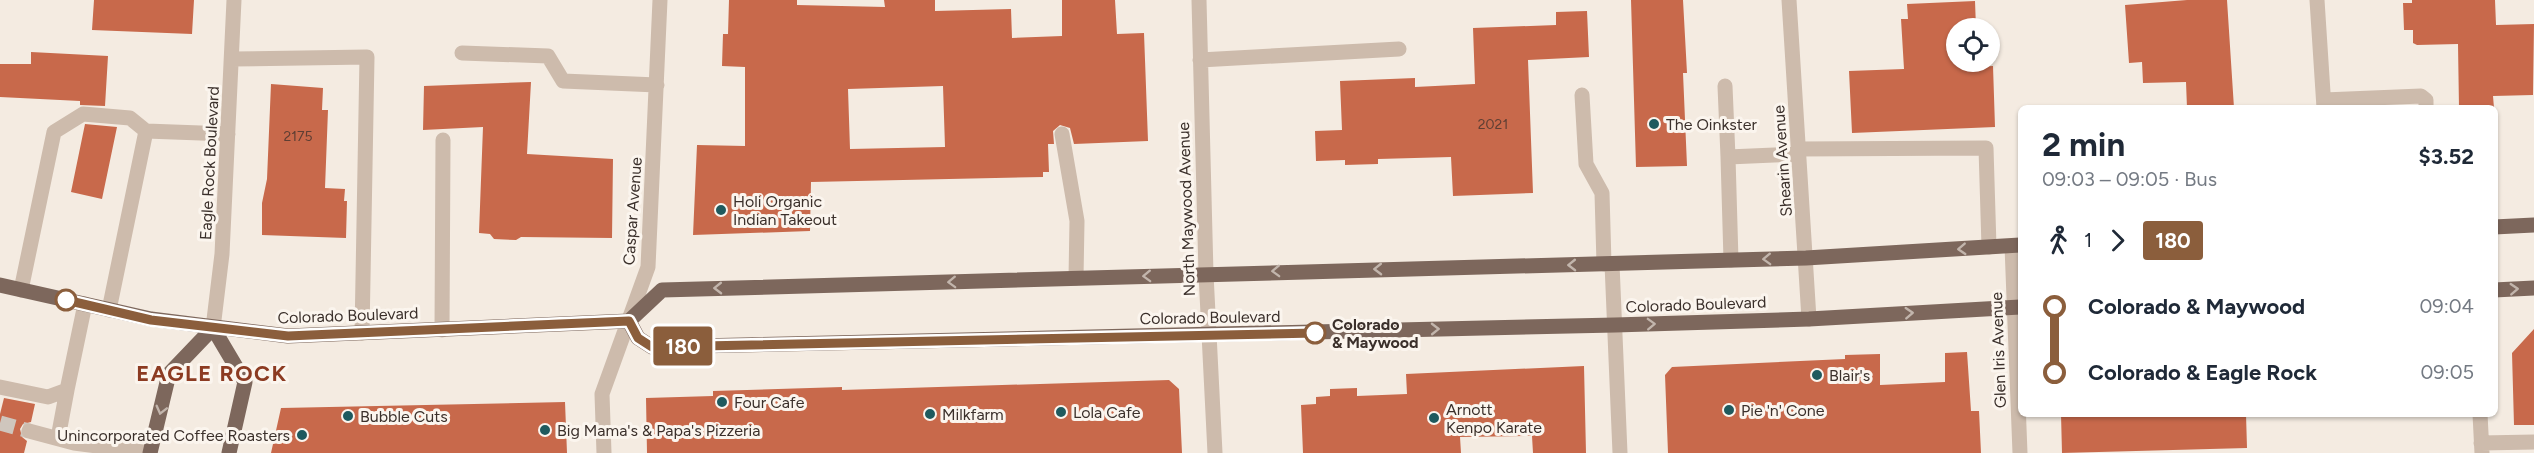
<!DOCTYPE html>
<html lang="en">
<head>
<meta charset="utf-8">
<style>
	:root { --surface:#fff; --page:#f2f2f3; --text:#1f2937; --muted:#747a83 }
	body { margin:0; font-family:Figtree,sans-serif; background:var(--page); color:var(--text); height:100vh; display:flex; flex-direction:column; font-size:22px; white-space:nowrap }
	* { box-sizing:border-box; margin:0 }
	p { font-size:20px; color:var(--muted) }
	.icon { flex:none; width:33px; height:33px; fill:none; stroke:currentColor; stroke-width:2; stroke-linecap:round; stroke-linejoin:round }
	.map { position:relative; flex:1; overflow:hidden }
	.sheet { position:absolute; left:2018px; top:105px; width:480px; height:312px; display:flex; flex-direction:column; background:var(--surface); border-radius:9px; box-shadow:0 2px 4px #0004 }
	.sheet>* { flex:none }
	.badge { padding:0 12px; border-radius:4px; font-size:21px; line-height:39px }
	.controls { position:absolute; left:1946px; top:18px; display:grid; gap:12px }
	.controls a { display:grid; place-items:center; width:54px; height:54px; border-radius:50%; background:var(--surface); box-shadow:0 2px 4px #0004; font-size:30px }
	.map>.badge { position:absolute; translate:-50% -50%; box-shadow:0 0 0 3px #fff }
	.legs { display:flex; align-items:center; gap:9px; height:66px; padding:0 24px; font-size:20px }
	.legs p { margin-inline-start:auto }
	.summary { display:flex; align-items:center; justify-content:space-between; height:102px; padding:0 24px }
	h1 { font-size:33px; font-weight:700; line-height:45px }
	ul { padding:0 24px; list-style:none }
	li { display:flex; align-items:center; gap:21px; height:66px; font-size:22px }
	li i { display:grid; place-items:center; width:9px; height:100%; margin:0 8px; background:currentColor }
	li i::after { content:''; width:15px; height:15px; margin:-8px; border:4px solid; border-radius:50%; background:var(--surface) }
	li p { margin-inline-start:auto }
	li:first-child i { background:linear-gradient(#0000 50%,currentColor 0) }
	li:last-child i { background:linear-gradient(currentColor 50%,#0000 0) }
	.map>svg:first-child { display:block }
	.building { fill:#c8694b; fill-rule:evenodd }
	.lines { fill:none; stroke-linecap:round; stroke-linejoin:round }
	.minor-tunnel { stroke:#cfc6bd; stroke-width:15; stroke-dasharray:15 8; stroke-linecap:butt }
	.minor { stroke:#cdbbac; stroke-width:15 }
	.major { stroke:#7d675c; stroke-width:15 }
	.oneway { stroke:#c2b5ac }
	.line-1-casing { stroke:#fff; stroke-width:14 }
	.line-1 { stroke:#8b5e3c; stroke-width:9 }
	.poi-dot { fill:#1f5a5e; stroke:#fbf5ee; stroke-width:2 }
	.stop-1-dot { fill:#fff; stroke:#8b5e3c; stroke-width:3 }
	.labels { text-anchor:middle; stroke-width:6; stroke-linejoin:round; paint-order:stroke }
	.number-label { font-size:14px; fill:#5e3e33 }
	.poi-label { font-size:16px; fill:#3b302b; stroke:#fbf5ee; text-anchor:start }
	.street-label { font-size:16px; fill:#3b302b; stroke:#fbf5ee }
	.stop-label { font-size:16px; font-weight:bold; fill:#3b302b; stroke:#fbf5ee; text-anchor:start }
	.district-label { font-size:22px; font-weight:bold; letter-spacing:1.5px; fill:#8c3b22; stroke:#fbf5ee }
</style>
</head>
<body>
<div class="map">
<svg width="2534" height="453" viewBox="0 0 2534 453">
	<rect width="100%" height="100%" fill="#f4ebe1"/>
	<path class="building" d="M 94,0 L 194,0 L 192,34 L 92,30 Z
		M 729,0 L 797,0 L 797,5 L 885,7 L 884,0 L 935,0 L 935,11 L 1011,9 L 1012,38 L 1062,36 L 1062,0 L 1115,0 L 1117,34 L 1144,33 L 1148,141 L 1074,144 L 1070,128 L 1060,125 L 1053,131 L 1054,144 L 1048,144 L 1049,172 L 1043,172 L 1043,177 L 811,182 L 810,231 L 693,235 L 697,145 L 745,146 L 745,67 L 722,66 L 723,34 L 728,34 ZM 943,86 L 945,147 L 850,149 L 848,89 Z
		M 1631,0 L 1683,0 L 1687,73 L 1683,73 L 1687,166 L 1636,167 Z
		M 2187,0 L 2227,0 L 2234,108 L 2187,108 L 2186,82 L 2143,83 L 2142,62 L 2129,63 L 2125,5 Z
		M 2412,0 L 2495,0 L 2496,25 L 2534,24 L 2533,95 L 2493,96 L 2494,108 L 2459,108 L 2458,44 L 2417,45 L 2413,43 L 2413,30 L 2404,30 L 2403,3 L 2412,3 Z
		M 1975,1 L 1976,28 L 1956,28 L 1956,62 L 1978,62 L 1978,67 L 1993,66 L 1995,127 L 1852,133 L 1849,71 L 1904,69 L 1901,19 L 1908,19 L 1907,4 Z
		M 1587,11 L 1589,57 L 1528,60 L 1533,193 L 1453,196 L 1451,157 L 1378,159 L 1378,164 L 1345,165 L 1345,160 L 1316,161 L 1315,131 L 1342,130 L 1340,81 L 1415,78 L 1415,87 L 1475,84 L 1473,28 L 1556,25 L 1556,12 Z
		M 31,52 L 108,56 L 105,106 L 80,105 L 80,101 L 0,97 L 0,64 L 31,64 Z
		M 531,82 L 527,154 L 613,159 L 612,238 L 521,237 L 516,240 L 494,239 L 490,234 L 479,233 L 483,127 L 423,130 L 424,86 Z
		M 271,84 L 323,88 L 322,110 L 328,110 L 325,188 L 345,189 L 344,201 L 347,201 L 346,238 L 262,235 L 262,203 L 267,179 Z
		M 85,124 L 117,127 L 102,199 L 71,192 Z
		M 2534,329 L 2534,425 L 2514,425 L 2512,353 Z
		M 1967,352 L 1971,411 L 1979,411 L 1981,453 L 1668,453 L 1665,375 L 1672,367 L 1845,359 L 1845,355 L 1880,354 L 1880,385 L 1945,382 L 1945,353 Z
		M 1584,366 L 1586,453 L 1533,453 L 1532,436 L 1460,437 L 1461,453 L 1303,453 L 1301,405 L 1316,404 L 1316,397 L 1330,396 L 1330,389 L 1357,388 L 1357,396 L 1407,394 L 1406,374 Z
		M 1169,380 L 1179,389 L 1182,453 L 647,453 L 646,398 L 713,396 L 713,391 L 842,387 L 842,390 Z
		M 4,398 L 35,404 L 31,422 L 23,424 L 20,429 L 22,437 L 27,441 L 24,453 L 0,453 L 0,414 Z
		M 565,402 L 567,453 L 271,453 L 281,408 Z
		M 2061,414 L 2246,414 L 2247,448 L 2062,453 Z"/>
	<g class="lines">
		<path class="minor-tunnel" d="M 0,423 L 29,431"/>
		<path class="minor" d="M 1199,0 L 1206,274 L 1215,453
			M 1789,0 L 1809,319
			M 2317,0 L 2324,108
			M 462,53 L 548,56 L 563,81 L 657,85
			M 232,59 L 367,57 L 362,333
			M 1200,60 L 1399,49
			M 1725,86 L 1728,157 L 1799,154
			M 1582,95 L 1586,164 L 1602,193 L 1604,264
			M 2324,100 L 2421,96 L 2426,100 L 2426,108
			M 1062,134 L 1077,221 L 1076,278
			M 1799,149 L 1986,148 L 1989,247
			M 1728,157 L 1731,260
			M 2012,246 L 2020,453
			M 1612,264 L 1620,453
			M 21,290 L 54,132 L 83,114 L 130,118 L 146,131
			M 109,310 L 146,131 L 228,134
			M 213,328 L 222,254 L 234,0
			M 442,330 L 443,140
			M 0,387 L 48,397 L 67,390 L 85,304
			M 2480,414 L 2482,453
			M 29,431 L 74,443 L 150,453
			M 58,438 L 67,390
			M 2481,443 L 2534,442
			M 604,453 L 602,394 L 648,267 L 660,0"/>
		<path class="major" d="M 2494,227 L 2534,225
			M 0,285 L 151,319 L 288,336 L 629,321 L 662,290 L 1806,258 L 2020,245
			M 2494,290 L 2534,288
			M 629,321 L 638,338 L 652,347 L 1615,325 L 1809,319 L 2020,307
			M 213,328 L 245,382 L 229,453
			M 150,453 L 169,374 L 213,328"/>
	</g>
	<defs><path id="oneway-chevron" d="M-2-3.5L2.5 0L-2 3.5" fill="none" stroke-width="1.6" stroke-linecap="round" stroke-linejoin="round" transform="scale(1.5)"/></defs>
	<g class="oneway">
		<use href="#oneway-chevron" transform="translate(1962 249) rotate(177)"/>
		<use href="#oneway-chevron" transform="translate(1767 259) rotate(178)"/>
		<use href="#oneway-chevron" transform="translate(1572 265) rotate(179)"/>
		<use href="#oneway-chevron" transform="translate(1378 269) rotate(179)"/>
		<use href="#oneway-chevron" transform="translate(1276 271) rotate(178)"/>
		<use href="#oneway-chevron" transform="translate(1147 276) rotate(178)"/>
		<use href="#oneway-chevron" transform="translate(952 282) rotate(178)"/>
		<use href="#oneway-chevron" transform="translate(718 288) rotate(179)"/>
		<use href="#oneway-chevron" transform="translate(2514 289) rotate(-3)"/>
		<use href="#oneway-chevron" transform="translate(1909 313) rotate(-3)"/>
		<use href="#oneway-chevron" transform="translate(1651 324) rotate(-2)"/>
		<use href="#oneway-chevron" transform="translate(1435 329) rotate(-1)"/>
		<use href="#oneway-chevron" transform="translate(161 410) rotate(104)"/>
	</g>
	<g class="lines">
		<g class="line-1-casing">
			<path id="line-1" d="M 66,300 L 151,320 L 288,336 L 629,321 L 638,338 L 652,347 L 1315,333"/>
		</g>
		<use href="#line-1" class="line-1"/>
	</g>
	<g class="poi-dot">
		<circle cx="1654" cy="124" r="6"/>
		<circle cx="721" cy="210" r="6"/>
		<circle cx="1817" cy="375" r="6"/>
		<circle cx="722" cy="402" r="6"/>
		<circle cx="1729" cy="410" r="6"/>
		<circle cx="1061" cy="412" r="6"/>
		<circle cx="930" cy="414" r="6"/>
		<circle cx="348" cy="416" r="6"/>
		<circle cx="1434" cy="418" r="6"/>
		<circle cx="545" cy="430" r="6"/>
		<circle cx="302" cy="435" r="6"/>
	</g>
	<g class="stop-1-dot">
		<circle cx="66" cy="300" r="10"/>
		<circle cx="1315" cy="333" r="10"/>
	</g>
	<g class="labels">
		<g class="number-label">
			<text x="1493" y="129">2021</text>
			<text x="298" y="141">2175</text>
		</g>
		<g class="poi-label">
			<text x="1666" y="130">The Oinkster</text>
			<text x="733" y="207">Holi Organic<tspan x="733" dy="18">Indian Takeout</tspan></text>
			<text x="1829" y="381">Blair's</text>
			<text x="734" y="408">Four Cafe</text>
			<text x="1446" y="415">Arnott<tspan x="1446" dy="18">Kenpo Karate</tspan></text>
			<text x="1741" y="416">Pie 'n' Cone</text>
			<text x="1073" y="418">Lola Cafe</text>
			<text x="942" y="420">Milkfarm</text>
			<text x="360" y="422">Bubble Cuts</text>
			<text x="557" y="436">Big Mama's &amp; Papa's Pizzeria</text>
			<text x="290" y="441" text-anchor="end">Unincorporated Coffee Roasters</text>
		</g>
		<g class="street-label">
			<text transform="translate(1782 161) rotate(-94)" y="6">Shearin Avenue</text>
			<text transform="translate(209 163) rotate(-87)" y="6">Eagle Rock Boulevard</text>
			<text transform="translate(1186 209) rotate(-92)" y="6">North Maywood Avenue</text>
			<text transform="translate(632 211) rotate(-86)" y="6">Caspar Avenue</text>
			<text transform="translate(1696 304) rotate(-2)" y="6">Colorado Boulevard</text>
			<text transform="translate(348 315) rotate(-2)" y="6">Colorado Boulevard</text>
			<text transform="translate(1210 317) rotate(-1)" y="6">Colorado Boulevard</text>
			<text transform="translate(1998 350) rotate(-92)" y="6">Glen Iris Avenue</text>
		</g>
		<g class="stop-label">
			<text x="1332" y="330">Colorado<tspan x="1332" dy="18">&amp; Maywood</tspan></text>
		</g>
		<g class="district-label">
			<text x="212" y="381">EAGLE ROCK</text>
		</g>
	</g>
</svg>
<div class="controls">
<a><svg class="icon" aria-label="locate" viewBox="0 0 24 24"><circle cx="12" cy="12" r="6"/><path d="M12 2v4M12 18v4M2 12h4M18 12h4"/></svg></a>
</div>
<b class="badge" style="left:683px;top:346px;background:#8b5e3c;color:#fff">180</b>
<section class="sheet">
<div class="summary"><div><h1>2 min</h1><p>09:03 – 09:05 · Bus</p></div><b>$3.52</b></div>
<div class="legs"><svg class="icon" aria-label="walk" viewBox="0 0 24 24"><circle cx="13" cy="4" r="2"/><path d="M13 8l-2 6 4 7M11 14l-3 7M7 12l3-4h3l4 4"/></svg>1<svg class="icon" aria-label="forward" viewBox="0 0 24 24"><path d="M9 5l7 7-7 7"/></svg><b class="badge" style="background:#8b5e3c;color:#fff">180</b></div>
<ul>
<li><i style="color:#8b5e3c"></i><b>Colorado &amp; Maywood</b><p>09:04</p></li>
<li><i style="color:#8b5e3c"></i><b>Colorado &amp; Eagle Rock</b><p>09:05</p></li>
</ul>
</section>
</div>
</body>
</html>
